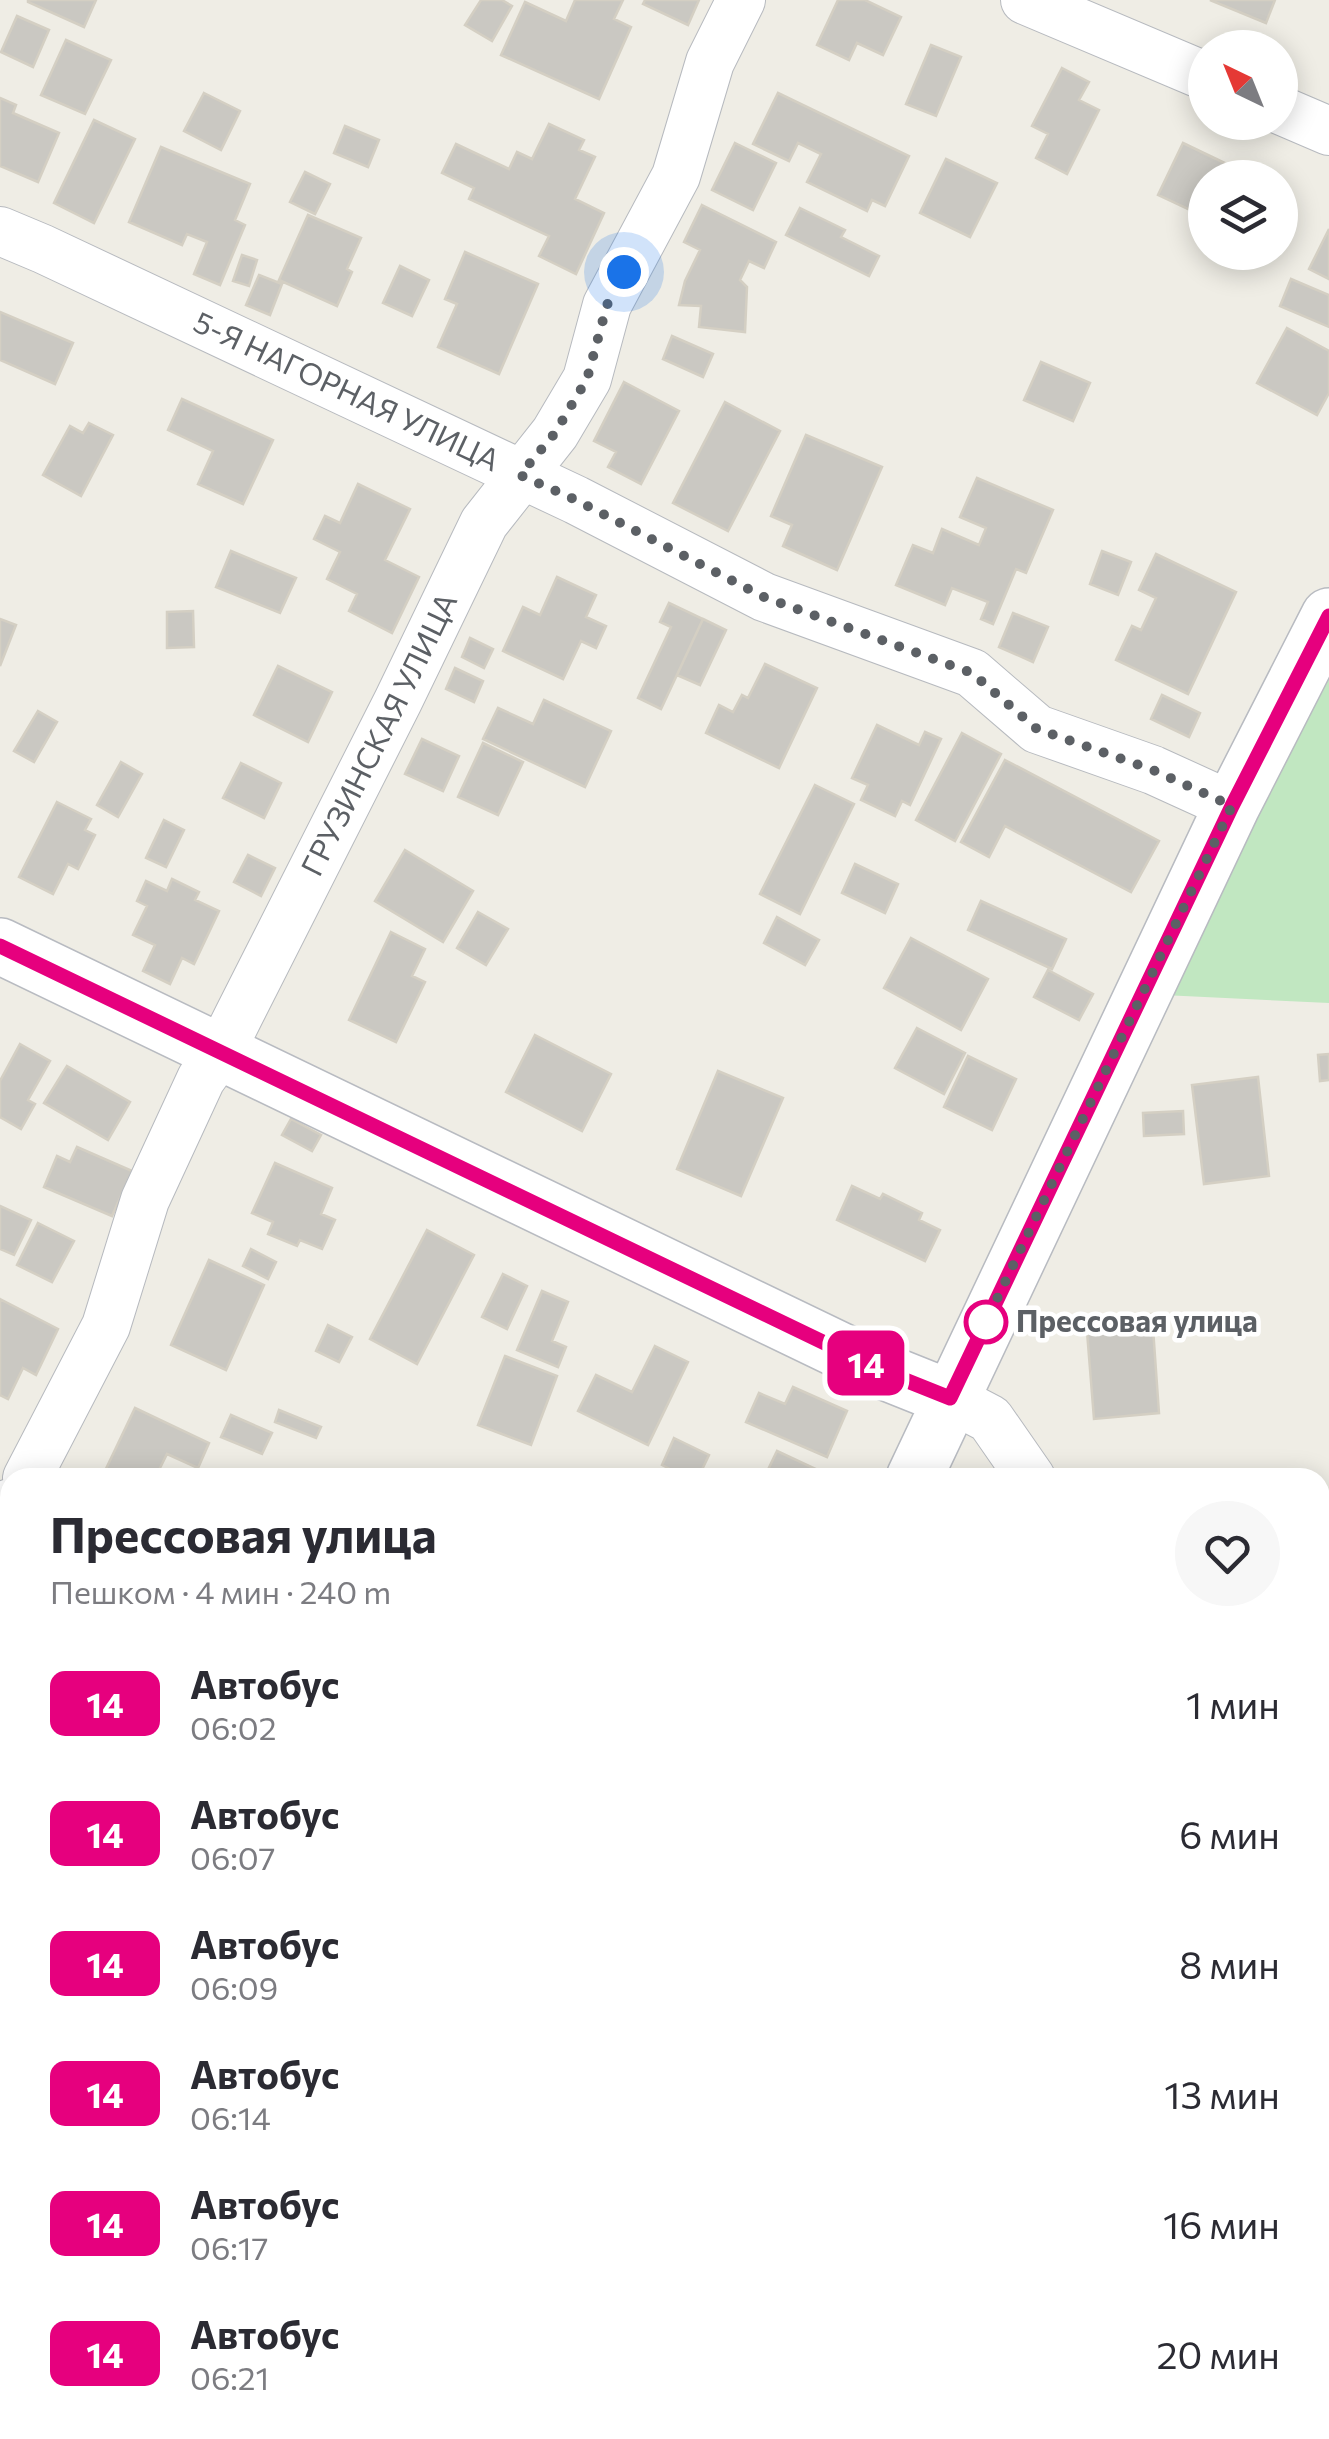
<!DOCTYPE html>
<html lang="ru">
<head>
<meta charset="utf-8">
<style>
	:root { --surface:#fff; --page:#f7f7f7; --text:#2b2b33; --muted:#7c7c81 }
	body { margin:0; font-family:Commissioner,sans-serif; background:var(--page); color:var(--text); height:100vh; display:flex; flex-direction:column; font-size:38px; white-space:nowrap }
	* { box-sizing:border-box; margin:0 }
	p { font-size:32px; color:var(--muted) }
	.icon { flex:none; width:55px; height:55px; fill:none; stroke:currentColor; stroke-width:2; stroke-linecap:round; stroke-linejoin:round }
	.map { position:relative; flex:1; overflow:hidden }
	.side { position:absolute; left:0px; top:1468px; width:1330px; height:972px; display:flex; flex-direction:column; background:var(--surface); border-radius:30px 30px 0 0; box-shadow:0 5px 25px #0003 }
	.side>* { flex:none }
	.badge { padding:0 20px; border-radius:15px; font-size:35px; line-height:65px }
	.needle { width:65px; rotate:317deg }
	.buttons { position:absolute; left:1188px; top:30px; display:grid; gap:20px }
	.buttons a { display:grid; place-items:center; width:110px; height:110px; border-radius:50%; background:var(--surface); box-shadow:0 5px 25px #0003; font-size:50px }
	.you { position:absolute; width:50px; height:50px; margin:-25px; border:8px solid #fff; border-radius:50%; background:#1a73e8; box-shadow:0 0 0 15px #1a73e833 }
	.map>.badge { position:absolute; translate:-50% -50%; box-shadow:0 0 0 5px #fff }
	.round { display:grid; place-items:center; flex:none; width:105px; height:105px; border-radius:52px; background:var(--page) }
	.head { display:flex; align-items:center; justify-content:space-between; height:170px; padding:0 50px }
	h1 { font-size:48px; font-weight:700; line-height:75px }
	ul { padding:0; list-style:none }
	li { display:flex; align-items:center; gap:30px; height:130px; padding:0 50px }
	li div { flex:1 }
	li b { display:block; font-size:38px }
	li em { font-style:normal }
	li .badge { min-width:110px; font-weight:700; text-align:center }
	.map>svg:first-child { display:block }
	.green { fill:#c1e7c1 }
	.building { fill:#cac8c2; stroke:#d4cfc3; stroke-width:2.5 }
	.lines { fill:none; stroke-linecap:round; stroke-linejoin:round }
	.lane-casing { stroke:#b7babf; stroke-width:25 }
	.street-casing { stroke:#b7babf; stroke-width:50 }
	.secondary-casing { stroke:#b8bbc1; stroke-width:58 }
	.lane { stroke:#fff; stroke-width:22 }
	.street { stroke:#fff; stroke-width:48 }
	.secondary { stroke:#fff; stroke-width:55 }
	.line-casing { stroke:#fff; stroke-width:22 }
	.line { stroke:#e6007e; stroke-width:15 }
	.walk { stroke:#5c6065; stroke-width:10; stroke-dasharray:0 18 }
	.stop-dot { fill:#fff; stroke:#e6007e; stroke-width:5 }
	.labels { text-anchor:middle; stroke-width:9; stroke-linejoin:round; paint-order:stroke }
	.street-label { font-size:30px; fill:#5c6065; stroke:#fff }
	.stop-label { font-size:30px; font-weight:bold; fill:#5c6065; stroke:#fff; text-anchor:start }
</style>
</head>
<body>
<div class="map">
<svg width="1329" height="2439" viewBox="0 0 1329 2439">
	<rect width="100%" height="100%" fill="#efede5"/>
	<path class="green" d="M 1329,665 L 1329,1003 L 1163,995 Z"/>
	<path class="building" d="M 28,0 L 96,0 L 84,27 L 28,2 Z
		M 481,0 L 502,0 L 512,6 L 492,41 L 465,25 Z
		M 575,0 L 623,0 L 614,19 L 631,27 L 599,99 L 501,55 L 525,2 L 566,21 Z
		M 645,0 L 699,0 L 688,25 L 643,4 Z
		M 838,0 L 865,0 L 901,17 L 883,55 L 857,43 L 849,60 L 817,45 Z
		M 1210,0 L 1275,0 L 1266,23 Z
		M 17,16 L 49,30 L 33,67 L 1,52 Z
		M 66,40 L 111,60 L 85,114 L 41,95 Z
		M 931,45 L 961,57 L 936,116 L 906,104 Z
		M 1062,68 L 1089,82 L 1079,100 L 1099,110 L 1067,174 L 1036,158 L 1048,134 L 1032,126 Z
		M 204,93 L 240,111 L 221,150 L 184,131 Z
		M 778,93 L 909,156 L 885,206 L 872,200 L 867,211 L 807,182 L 821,154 L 798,143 L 789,161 L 753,144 Z
		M 0,98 L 16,105 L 13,113 L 59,133 L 38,182 L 0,166 Z
		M 94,120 L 135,139 L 94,223 L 54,203 Z
		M 549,124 L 584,140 L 579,150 L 595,157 L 575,199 L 604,213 L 576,274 L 539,256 L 549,236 L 469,199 L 474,188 L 442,173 L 456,144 L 509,169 L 517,152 L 532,159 Z
		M 345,126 L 379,140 L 368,167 L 334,153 Z
		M 735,143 L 776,163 L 753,210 L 712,190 Z
		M 1183,143 L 1256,178 L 1205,178 L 1205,217 L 1158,195 Z
		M 161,147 L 250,184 L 235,220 L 245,225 L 220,285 L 194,274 L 207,242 L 187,234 L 182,245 L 129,222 Z
		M 946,159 L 997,183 L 970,237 L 920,213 Z
		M 305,172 L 330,184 L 315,214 L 290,202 Z
		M 702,205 L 776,242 L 764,268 L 749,261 L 740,280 L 747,287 L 745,332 L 699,327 L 701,306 L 679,305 L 685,281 L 700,250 L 684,242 Z
		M 800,208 L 845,230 L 841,237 L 879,256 L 869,276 L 786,235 Z
		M 308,215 L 361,238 L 347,269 L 352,272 L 337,306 L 279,280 Z
		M 1329,229 L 1329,279 L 1309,269 Z
		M 465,252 L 538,284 L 499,374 L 438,347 L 457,304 L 445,299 Z
		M 242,255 L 257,260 L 249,286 L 233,281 Z
		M 400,266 L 429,280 L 412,316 L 383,303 Z
		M 259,275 L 282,284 L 270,315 L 246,305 Z
		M 1291,279 L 1329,295 L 1329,327 L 1280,306 Z
		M 0,312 L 73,343 L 55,384 L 0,360 Z
		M 1287,328 L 1329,351 L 1329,393 L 1317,415 L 1257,383 Z
		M 672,336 L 713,354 L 703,377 L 663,359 Z
		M 1041,362 L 1090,383 L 1073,421 L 1024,400 Z
		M 624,382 L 679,411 L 641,484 L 608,467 L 616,452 L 594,441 Z
		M 182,399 L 273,440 L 243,504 L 198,484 L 213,451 L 168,430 Z
		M 725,402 L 780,431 L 728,531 L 673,503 Z
		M 89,423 L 113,435 L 81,496 L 43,475 L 70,426 L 83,433 Z
		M 806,435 L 882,467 L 837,570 L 783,546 L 792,525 L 771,516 Z
		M 977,478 L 1053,510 L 1026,573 L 1016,569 L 993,624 L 981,619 L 988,602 L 952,588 L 945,605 L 896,585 L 913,545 L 933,553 L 942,529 L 979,545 L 986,528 L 960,517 Z
		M 358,484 L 410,509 L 385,560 L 419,577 L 392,633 L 349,611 L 357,594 L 327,579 L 340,552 L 314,539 L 325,516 L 340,523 Z
		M 231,551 L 296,578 L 280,613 L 216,587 Z
		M 1102,551 L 1131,562 L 1118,595 L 1090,584 Z
		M 1156,554 L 1236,592 L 1188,694 L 1116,660 L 1132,626 L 1141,630 L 1156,598 L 1139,590 Z
		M 557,577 L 596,595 L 586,617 L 606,626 L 596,648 L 581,641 L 563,679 L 503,651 L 523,607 L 540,615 Z
		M 669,603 L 703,619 L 661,709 L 638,698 L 671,627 L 660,622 Z
		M 193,611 L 194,647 L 167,648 L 167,612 Z
		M 1013,613 L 1048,627 L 1033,662 L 999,647 Z
		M 0,619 L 16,625 L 0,666 Z
		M 703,619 L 726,630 L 700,685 L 677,675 Z
		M 470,638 L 493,649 L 484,668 L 462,657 Z
		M 765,664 L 817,688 L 779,768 L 706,733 L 719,705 L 733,712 L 742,695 L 748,698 Z
		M 278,666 L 332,692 L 308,742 L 254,715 Z
		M 455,668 L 483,681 L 474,702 L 446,689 Z
		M 1162,695 L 1200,713 L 1189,737 L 1151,719 Z
		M 544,700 L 611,731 L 585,787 L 483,739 L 498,708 L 533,724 Z
		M 38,711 L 57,722 L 34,762 L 14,751 Z
		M 877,725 L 919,745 L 925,732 L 941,739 L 910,805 L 902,801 L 895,816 L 861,800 L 868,785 L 852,778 Z
		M 962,733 L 1001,754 L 955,841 L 916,820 Z
		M 422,739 L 459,756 L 443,791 L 405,774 Z
		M 483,743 L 523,762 L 498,815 L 458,797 Z
		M 1005,760 L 1159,841 L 1131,892 L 1005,826 L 989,857 L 961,842 Z
		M 121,762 L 142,774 L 118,817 L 97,805 Z
		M 241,763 L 281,783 L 264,818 L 223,798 Z
		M 815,785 L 854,804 L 800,914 L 760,894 Z
		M 57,802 L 91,819 L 85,830 L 95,835 L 78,869 L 68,864 L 53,894 L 19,877 Z
		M 164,820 L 184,830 L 166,867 L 146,858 Z
		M 405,850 L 473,891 L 443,942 L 375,901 Z
		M 248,855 L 275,868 L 261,896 L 234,882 Z
		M 855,864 L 898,884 L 885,913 L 842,893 Z
		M 172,879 L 199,892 L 195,900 L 219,911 L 194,964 L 182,958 L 170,984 L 143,971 L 155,945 L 133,935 L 147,906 L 137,901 L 146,881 L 167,891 Z
		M 981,901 L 1066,939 L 1052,969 L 968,930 Z
		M 478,912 L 508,929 L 486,965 L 457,948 Z
		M 777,917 L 819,940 L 805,965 L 764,943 Z
		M 391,932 L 425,949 L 412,976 L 425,982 L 396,1042 L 349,1020 Z
		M 911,938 L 988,979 L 961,1030 L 884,988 Z
		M 1048,970 L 1093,994 L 1079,1020 L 1034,997 Z
		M 917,1028 L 965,1053 L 944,1094 L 895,1068 Z
		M 535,1035 L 611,1074 L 582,1131 L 506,1092 Z
		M 20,1044 L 50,1061 L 28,1100 L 35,1104 L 21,1129 L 0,1117 L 0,1081 Z
		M 1329,1054 L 1329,1080 L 1320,1081 L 1318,1055 Z
		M 968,1056 L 1016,1079 L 992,1130 L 944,1107 Z
		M 67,1066 L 130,1102 L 108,1140 L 44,1103 Z
		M 718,1071 L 783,1098 L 741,1196 L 677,1169 Z
		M 1258,1077 L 1269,1176 L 1204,1184 L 1192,1085 Z
		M 1183,1111 L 1184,1134 L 1144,1136 L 1143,1113 Z
		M 291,1119 L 321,1135 L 312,1151 L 282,1135 Z
		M 77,1147 L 132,1171 L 112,1216 L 44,1187 L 57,1156 L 70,1162 Z
		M 275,1163 L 332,1188 L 321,1214 L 335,1220 L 322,1249 L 300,1240 L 297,1246 L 268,1234 L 273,1222 L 252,1213 Z
		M 852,1186 L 880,1199 L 883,1194 L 922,1213 L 919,1220 L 940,1230 L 925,1261 L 837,1220 Z
		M 0,1206 L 31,1220 L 14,1255 L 0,1249 Z
		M 38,1223 L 74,1241 L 52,1282 L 17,1265 Z
		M 427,1230 L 474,1255 L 417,1364 L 370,1339 Z
		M 251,1249 L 276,1262 L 268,1279 L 243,1266 Z
		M 209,1260 L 264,1285 L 226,1370 L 171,1345 Z
		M 503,1274 L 527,1286 L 507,1329 L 482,1317 Z
		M 542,1291 L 568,1302 L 552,1341 L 566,1347 L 558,1367 L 517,1350 Z
		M 0,1299 L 58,1329 L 36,1375 L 23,1368 L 8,1399 L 0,1395 Z
		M 1152,1314 L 1159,1413 L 1094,1419 L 1086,1319 Z
		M 328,1325 L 352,1337 L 339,1362 L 316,1351 Z
		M 655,1346 L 688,1362 L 648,1445 L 578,1411 L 596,1375 L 632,1392 Z
		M 505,1356 L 557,1376 L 531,1445 L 478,1425 Z
		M 793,1387 L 847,1411 L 827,1457 L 746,1422 L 759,1393 L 785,1404 Z
		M 135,1408 L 209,1443 L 198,1468 L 167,1454 L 155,1478 L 114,1478 L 104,1473 Z
		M 279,1410 L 321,1427 L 316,1438 L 275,1422 Z
		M 231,1415 L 272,1433 L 262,1454 L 221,1437 Z
		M 674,1438 L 709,1455 L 698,1478 L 688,1478 L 662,1465 Z
		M 777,1451 L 818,1470 L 814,1478 L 764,1478 Z
		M 1320,1731 L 1329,1735 L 1329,1777 L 1320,1799 Z
		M 0,1771 L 10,1775 L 10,1821 L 0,1843 Z
		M 0,1919 L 10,1924 L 10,1948 L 0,1968 Z
		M 3,2131 L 10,2133 L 10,2190 L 0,2186 L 0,2139 Z
		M 1320,2133 L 1329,2138 L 1329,2218 L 1320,2214 Z
		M 0,2239 L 10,2243 L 10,2325 L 0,2321 Z
		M 293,2430 L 373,2430 L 368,2439 L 289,2439 Z
		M 589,2430 L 635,2430 L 631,2439 L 611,2439 Z"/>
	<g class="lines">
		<g class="lane-casing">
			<path id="lane" d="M 0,1662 L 10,1668"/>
		</g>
		<g class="street-casing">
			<g id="street">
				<path d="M 1025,0 L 1205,76"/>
				<path d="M 1280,110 L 1329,131"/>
				<path id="s1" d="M 0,231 L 43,249 L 576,500 L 764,597 L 972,673 L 1037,729 L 1153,770 L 1232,806"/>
				<path d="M 950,1398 L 990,1419 L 1031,1478"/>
				<path id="s2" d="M 27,1478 L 106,1326 L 145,1200 L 201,1079 L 221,1051 L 239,1015 L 398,701 L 484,523 L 555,433 L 587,379 L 607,305 L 676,176 L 710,62 L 741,0"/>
				<path d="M 0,1518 L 10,1503"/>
				<path d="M 1320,1682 L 1329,1685"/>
				<path d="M 0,1719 L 10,1725"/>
				<path d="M 1320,2270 L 1329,2273"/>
				<path d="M 1320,2421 L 1329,2402"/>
			</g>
		</g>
		<g class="secondary-casing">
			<path id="secondary" d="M 0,946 L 885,1372 L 950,1398
				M 914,1478 L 1232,806 L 1329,616
				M 0,2405 L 10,2410
				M 55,2430 L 76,2439
				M 458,2439 L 462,2430"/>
		</g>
		<use href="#lane" class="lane"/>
		<use href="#street" class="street"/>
		<use href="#secondary" class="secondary"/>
	</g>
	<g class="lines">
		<g class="line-casing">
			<path id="line" d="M 0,946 L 885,1372 L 950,1398 L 1232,806 L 1329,616"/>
		</g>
		<use href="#line" class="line"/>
		<path class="walk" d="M 624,272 L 607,305 L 587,379 L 555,433 L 520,475 L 576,500 L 764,597 L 972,673 L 1037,729 L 1153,770 L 1232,806 L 986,1322"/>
	</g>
	<circle class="stop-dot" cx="986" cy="1322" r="20"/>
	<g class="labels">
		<g class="street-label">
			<text dy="10" stroke="none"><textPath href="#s1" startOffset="382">5-Я НАГОРНАЯ УЛИЦА</textPath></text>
			<text dy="10" stroke="none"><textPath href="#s2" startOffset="825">ГРУЗИНСКАЯ УЛИЦА</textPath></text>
		</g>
		<g class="stop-label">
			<text x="1016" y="1332">Прессовая улица</text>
		</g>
	</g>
</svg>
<div class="buttons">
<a><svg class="needle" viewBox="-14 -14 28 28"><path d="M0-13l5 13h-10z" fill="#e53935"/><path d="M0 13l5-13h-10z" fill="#7c7c81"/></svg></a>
<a><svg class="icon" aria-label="layers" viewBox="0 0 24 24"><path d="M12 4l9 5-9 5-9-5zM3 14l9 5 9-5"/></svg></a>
</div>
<div class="you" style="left:624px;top:272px"></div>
<b class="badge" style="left:866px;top:1363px;background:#e6007e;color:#fff">14</b>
<section class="side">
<div class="head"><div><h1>Прессовая улица</h1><p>Пешком · 4 мин · 240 m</p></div><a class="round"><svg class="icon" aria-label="heart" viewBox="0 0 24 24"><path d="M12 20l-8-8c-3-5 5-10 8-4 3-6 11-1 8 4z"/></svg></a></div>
<ul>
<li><span class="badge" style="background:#e6007e;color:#fff">14</span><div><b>Автобус</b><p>06:02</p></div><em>1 мин</em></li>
<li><span class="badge" style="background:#e6007e;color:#fff">14</span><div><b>Автобус</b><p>06:07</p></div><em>6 мин</em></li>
<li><span class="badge" style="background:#e6007e;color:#fff">14</span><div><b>Автобус</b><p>06:09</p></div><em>8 мин</em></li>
<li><span class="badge" style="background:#e6007e;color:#fff">14</span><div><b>Автобус</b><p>06:14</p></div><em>13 мин</em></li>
<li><span class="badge" style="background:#e6007e;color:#fff">14</span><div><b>Автобус</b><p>06:17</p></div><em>16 мин</em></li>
<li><span class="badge" style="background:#e6007e;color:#fff">14</span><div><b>Автобус</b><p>06:21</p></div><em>20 мин</em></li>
</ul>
</section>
</div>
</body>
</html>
